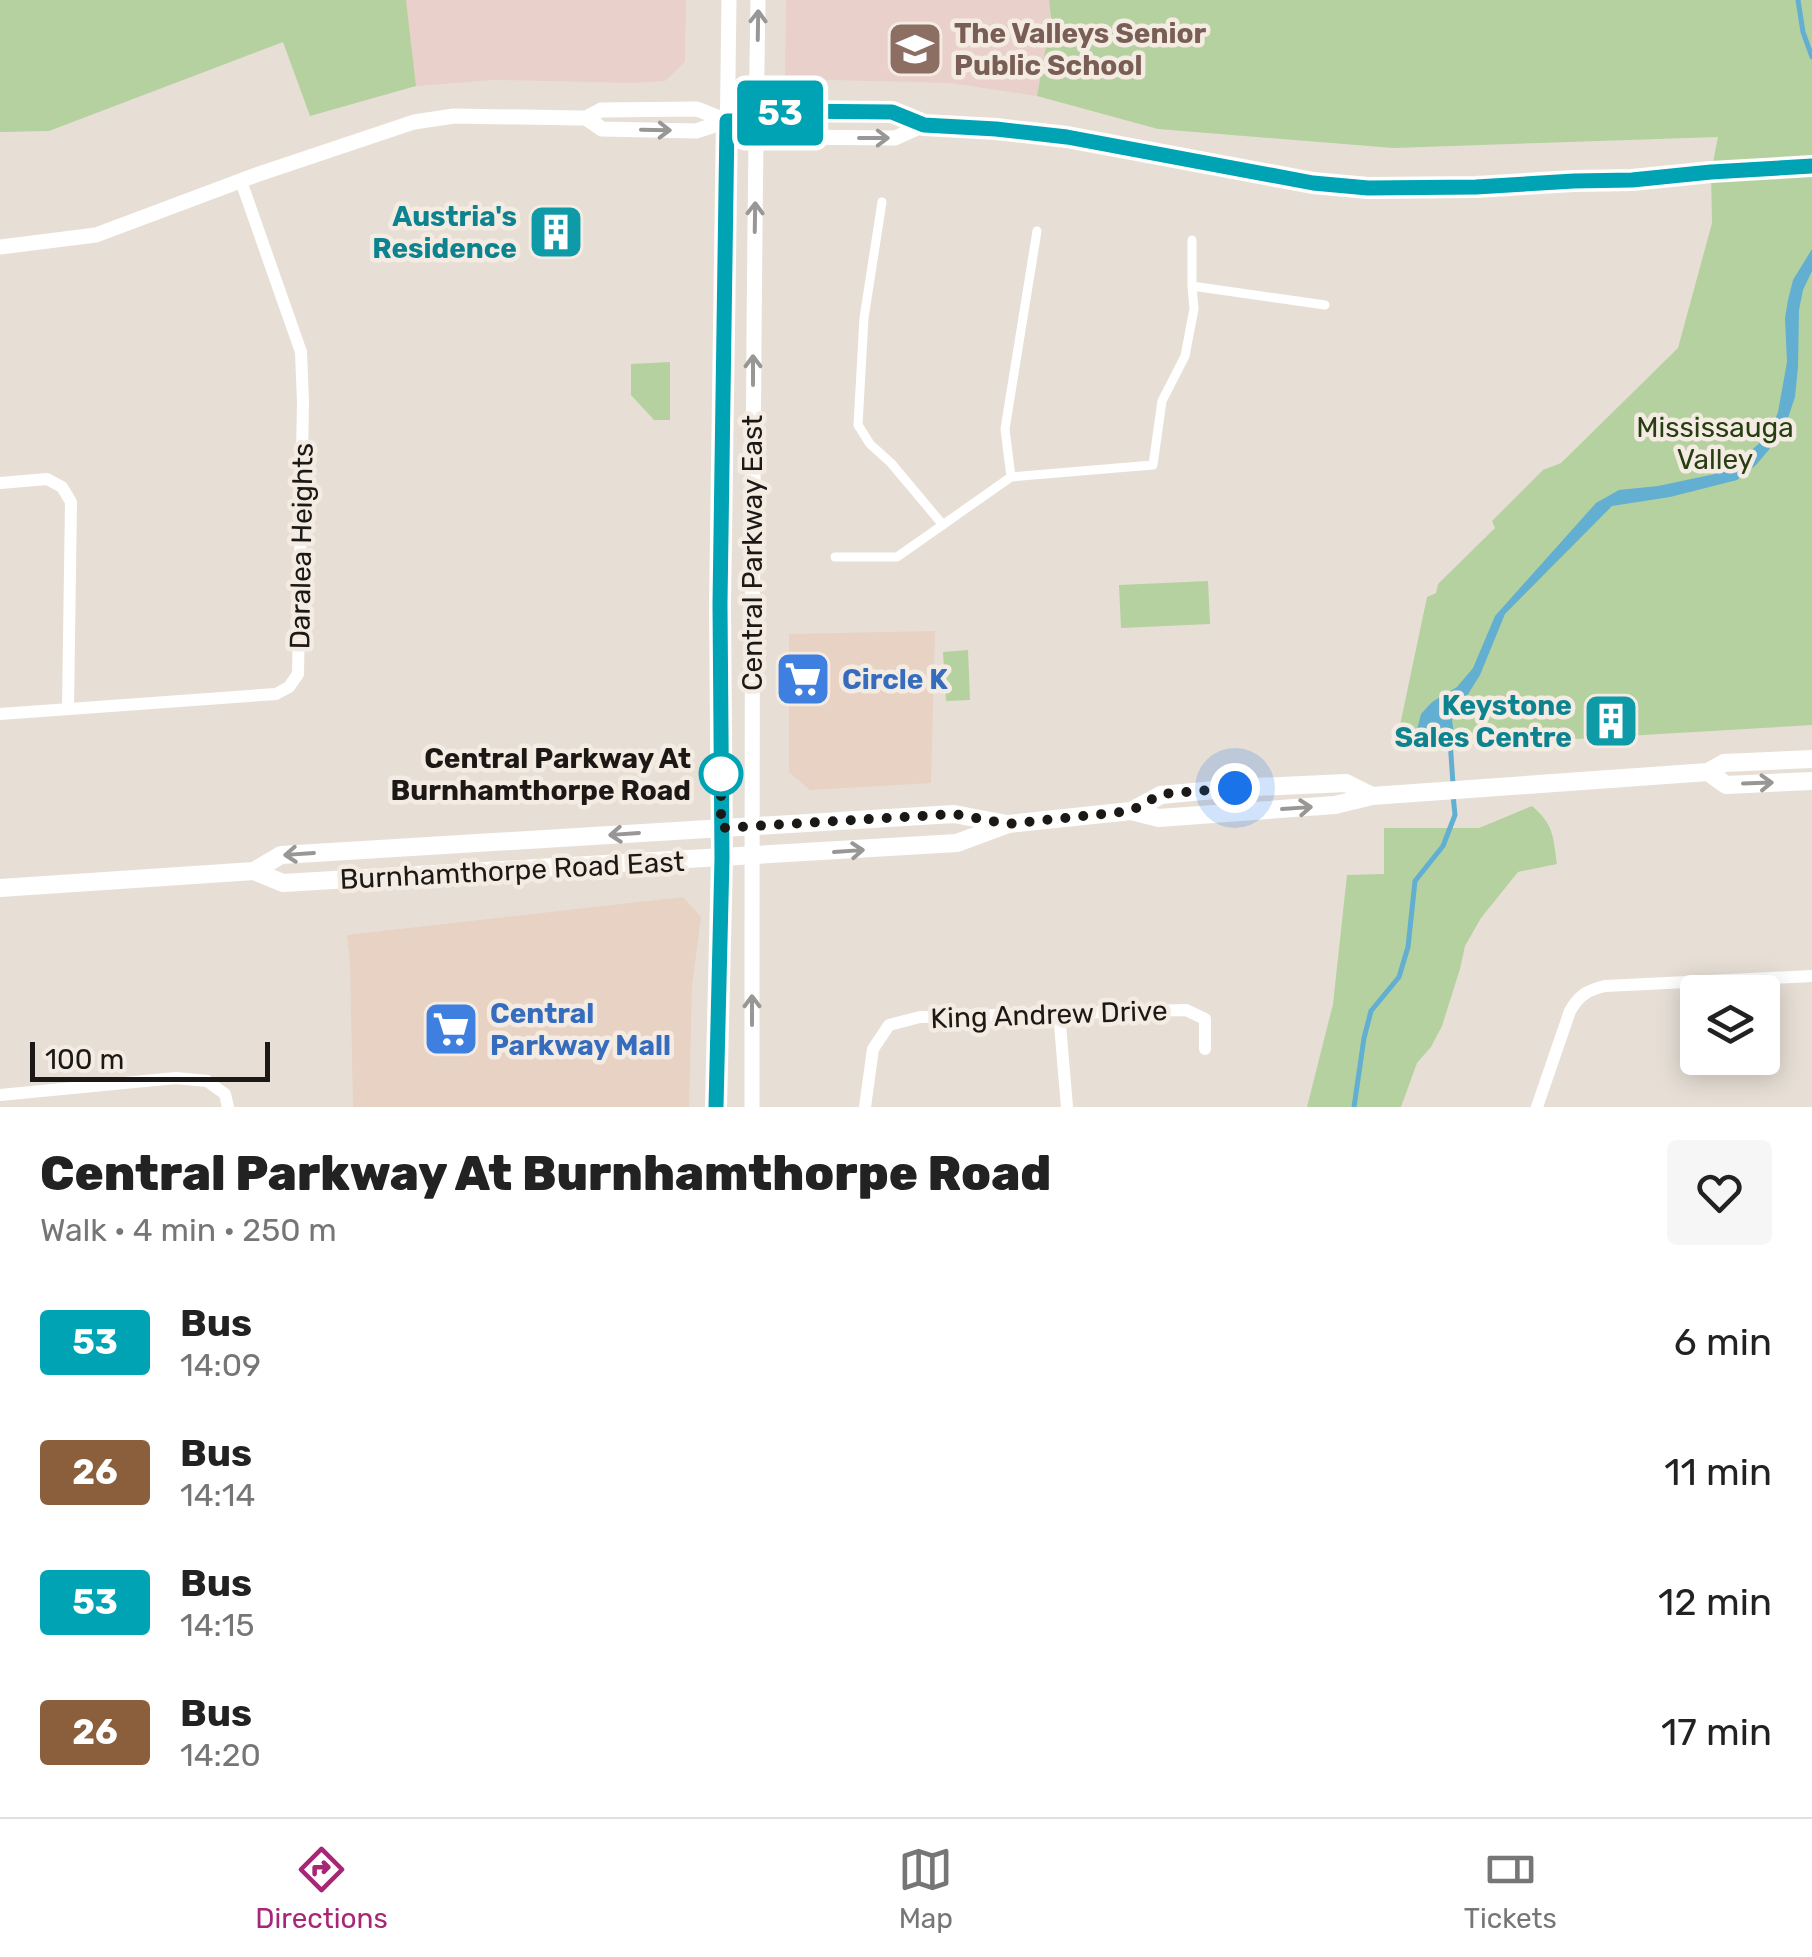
<!DOCTYPE html>
<html lang="en">
<head>
<meta charset="utf-8">
<style>
	:root { --surface:#fff; --page:#f6f6f6; --text:#222; --muted:#767676; --line:#e0e0e0; --accent:#a72776 }
	body { margin:0; font-family:Rubik,sans-serif; background:var(--page); color:var(--text); height:100vh; display:flex; flex-direction:column; font-size:38px; white-space:nowrap }
	* { box-sizing:border-box; margin:0 }
	p { font-size:32px; color:var(--muted) }
	.icon { flex:none; width:55px; height:55px; fill:none; stroke:currentColor; stroke-width:2; stroke-linecap:round; stroke-linejoin:round }
	.map { position:relative; height:1107px; overflow:hidden }
	.drawer { display:flex; flex-direction:column; background:var(--surface); flex:1 }
	.drawer>* { flex:none }
	.badge { padding:0 20px; border-radius:8px; font-size:35px; line-height:65px }
	.fabs { position:absolute; left:1680px; top:975px; display:grid; gap:20px }
	.fabs a { display:grid; place-items:center; width:100px; height:100px; border-radius:10px; background:var(--surface); box-shadow:0 5px 25px #0003; font-size:50px }
	.scale { position:absolute; left:30px; bottom:25px; width:240px; box-sizing:border-box; padding-left:10px; border:5px solid #1b1815; border-top:0; font-size:28px; line-height:35px; white-space:nowrap; color:#1b1815; -webkit-text-stroke:8px #f4ece3; paint-order:stroke }
	.you { position:absolute; width:50px; height:50px; margin:-25px; border:8px solid #fff; border-radius:50%; background:#1a73e8; box-shadow:0 0 0 15px #1a73e833 }
	.map>.badge { position:absolute; translate:-50% -50%; box-shadow:0 0 0 5px #fff }
	.round { display:grid; place-items:center; flex:none; width:105px; height:105px; border-radius:10px; background:var(--page) }
	.summary { display:flex; align-items:center; justify-content:space-between; height:170px; padding:0 40px }
	h1 { font-size:48px; font-weight:800; line-height:75px }
	ul { padding:0; list-style:none }
	li { display:flex; align-items:center; gap:30px; height:130px; padding:0 40px }
	li div { flex:1 }
	li b { display:block; font-size:38px }
	li em { font-style:normal }
	li .badge { min-width:110px; font-weight:700; text-align:center }
	.tabs { display:flex; justify-content:space-around; align-items:center; height:140px; border-top:2px solid var(--line); background:var(--surface); font-size:28px; color:var(--muted) }
	.tabs a { display:grid; justify-items:center; gap:5px }
	.tabs .active { color:var(--accent) }
	.map>svg:first-child { display:block }
	.commercial { fill:#e7d2c4 }
	.education { fill:#ead0cb }
	.green { fill:#b5d19f }
	.water { fill:#62afd1 }
	.lines { fill:none; stroke-linecap:round; stroke-linejoin:round }
	.stream { stroke:#62afd1; stroke-width:5 }
	.pedestrian { stroke:#fff; stroke-width:9 }
	.minor { stroke:#fff; stroke-width:12 }
	.tertiary { stroke:#fff; stroke-width:15 }
	.secondary { stroke:#fff; stroke-width:18 }
	.oneway { stroke:#989796 }
	.line-casing { stroke:#fff; stroke-width:22 }
	.line { stroke:#00a3b4; stroke-width:15 }
	.walk { stroke:#1b1815; stroke-width:10; stroke-dasharray:0 18 }
	.stop-dot { fill:#fff; stroke:#00a3b4; stroke-width:5 }
	.labels { text-anchor:middle; stroke-width:9; stroke-linejoin:round; paint-order:stroke }
	.education-label { font-size:28px; font-weight:bold; fill:#785e54; stroke:#f4ece3; text-anchor:start }
	.culture-label { font-size:28px; font-weight:bold; fill:#0d838f; stroke:#f4ece3; text-anchor:end }
	.park-label { font-size:28px; fill:#273d12; stroke:#f4ece3 }
	.street-label { font-size:28px; fill:#1b1815; stroke:#f4ece3 }
	.shop-label { font-size:28px; font-weight:bold; fill:#366cbe; stroke:#f4ece3; text-anchor:start }
	.stop-label { font-size:28px; font-weight:bold; fill:#1b1815; stroke:#f4ece3; text-anchor:end }
</style>
</head>
<body>
<div class="map">
<svg width="1812" height="1107" viewBox="0 0 1812 1107">
	<rect width="100%" height="100%" fill="#e7dfd6"/>
	<path class="commercial" d="M 935,631 L 931,783 L 810,790 L 789,772 L 789,634 Z
		M 683,897 L 701,917 L 692,986 L 689,1107 L 353,1107 L 350,961 L 347,935 Z"/>
	<path class="education" d="M 406,0 L 686,0 L 685,62 L 665,81 L 635,83 L 494,80 L 416,86 Z
		M 786,0 L 1049,0 L 1051,18 L 1037,96 L 951,83 L 785,79 Z"/>
	<path class="green" d="M 0,0 L 406,0 L 416,86 L 310,116 L 283,42 L 49,131 L 0,132 Z
		M 1049,0 L 1812,0 L 1812,725 L 1406,749 L 1409,735 L 1399,730 L 1427,597 L 1436,593 L 1438,584 L 1495,528 L 1492,521 L 1543,470 L 1561,463 L 1678,348 L 1712,223 L 1711,172 L 1718,137 L 1393,148 L 1158,129 L 1037,96 L 1051,18 Z
		M 670,362 L 670,420 L 654,420 L 631,395 L 631,364 Z
		M 1208,581 L 1210,624 L 1121,628 L 1119,585 Z
		M 968,650 L 970,700 L 946,701 L 943,652 Z
		M 1532,806 C 1554,825 1553,836 1557,864 L 1518,872 L 1481,918 L 1465,946 L 1460,969 L 1442,1026 L 1431,1047 L 1417,1063 L 1401,1107 L 1307,1107 L 1333,1004 L 1347,875 L 1384,874 L 1384,828 L 1479,828 Z"/>
	<path class="water" d="M 1812,249 L 1812,271 L 1803,290 L 1799,310 L 1798,367 L 1795,397 L 1787,421 L 1777,440 L 1756,465 L 1737,480 L 1670,497 L 1612,506 L 1505,614 L 1480,675 L 1452,720 L 1455,741 L 1443,745 L 1439,725 L 1419,742 L 1415,738 L 1421,714 L 1432,702 L 1457,687 L 1473,668 L 1495,616 L 1596,503 L 1619,490 L 1658,486 L 1715,474 L 1733,466 L 1769,435 L 1778,412 L 1787,362 L 1785,318 L 1788,300 L 1793,280 Z"/>
	<g class="lines">
		<path class="stream" d="M 1798,0 L 1803,32 L 1812,57
			M 1450,740 L 1453,784
			M 1354,1107 L 1364,1038 L 1371,1011 L 1399,977 L 1408,947 L 1415,881 L 1443,846 L 1455,815 L 1453,795"/>
		<path class="pedestrian" d="M 882,202 L 864,318 L 858,425 L 870,444 L 891,463 L 943,525
			M 1192,286 L 1325,305
			M 1011,477 L 1005,429 L 1037,231
			M 835,557 L 897,557 L 1011,477 L 1153,465 L 1162,401 L 1185,356 L 1194,309 L 1192,286 L 1192,240"/>
		<path class="minor" d="M 0,483 L 47,479 L 62,487 L 71,502 L 68,708
			M 0,714 L 276,694 L 289,687 L 298,674 L 303,402 L 301,352 L 241,181
			M 1059,1013 L 1067,1107
			M 0,1095 L 176,1078 L 207,1081 L 225,1094 L 228,1107
			M 865,1107 L 873,1049 L 889,1025 L 920,1017 L 1186,1010 L 1205,1019 L 1205,1049
			M 1537,1107 L 1570,1011 C 1579,995 1588,990 1605,986 L 1812,976"/>
		<path class="tertiary" d="M 586,118 L 601,110 L 697,109 L 727,121
			M 757,121 L 786,137 L 895,138 L 924,125
			M 0,247 L 96,235 L 256,175 L 414,122 L 454,116 L 579,118 L 586,118 L 602,129 L 696,131 L 727,121 L 757,121 L 786,111 L 892,112 L 924,125 L 996,129 L 1067,137 L 1313,183 L 1368,188 L 1476,187 L 1574,181 L 1632,180 L 1711,172 L 1812,166
			M 716,1107 L 722,858 L 721,603 L 729,0
			M 752,1107 C 752,738 752,369 758,0"/>
		<path class="secondary" d="M 1708,772 L 1726,785 L 1812,781
			M 1131,811 L 1161,795 L 1235,788 L 1346,783 L 1372,796
			M 254,871 L 281,855 L 954,814 L 1007,824
			M 0,888 L 254,871 L 283,883 L 957,843 L 1008,824 L 1131,811 L 1159,818 L 1335,805 L 1372,796 L 1708,772 L 1724,763 L 1812,759"/>
	</g>
	<defs><path id="oneway-shaft" d="M-6 0H5M1.5-3L5.5 0L1.5 3" fill="none" stroke-width="1.6" stroke-linecap="round" stroke-linejoin="round" transform="scale(2.5)"/></defs>
	<g class="oneway">
		<use href="#oneway-shaft" transform="translate(758 25) rotate(-89)"/>
		<use href="#oneway-shaft" transform="translate(656 130) rotate(1)"/>
		<use href="#oneway-shaft" transform="translate(874 138)"/>
		<use href="#oneway-shaft" transform="translate(755 217) rotate(-89)"/>
		<use href="#oneway-shaft" transform="translate(753 370) rotate(-90)"/>
		<use href="#oneway-shaft" transform="translate(1758 783) rotate(-2)"/>
		<use href="#oneway-shaft" transform="translate(1297 808) rotate(-4)"/>
		<use href="#oneway-shaft" transform="translate(624 834) rotate(176)"/>
		<use href="#oneway-shaft" transform="translate(849 851) rotate(-4)"/>
		<use href="#oneway-shaft" transform="translate(299 854) rotate(176)"/>
		<use href="#oneway-shaft" transform="translate(752 1010) rotate(-90)"/>
	</g>
	<g class="lines">
		<g class="line-casing">
			<path id="line" d="M 716,1107 L 722,858 L 720,604 L 727,121 L 757,121 L 786,111 L 892,112 L 924,125 L 996,129 L 1067,137 L 1313,183 L 1368,188 L 1476,187 L 1574,181 L 1632,180 L 1711,172 L 1812,166"/>
		</g>
		<use href="#line" class="line"/>
		<path class="walk" d="M 721,774 L 721,758 L 721,828 L 954,814 L 1008,824 L 1131,811 L 1161,794 L 1235,788"/>
	</g>
	<defs>
		<g id="school-square" transform="scale(2.875)"><rect x="-9" y="-9" width="18" height="18" rx="4" fill="#8d6e63" stroke="#f4ece3"/><path d="M0-5L7-2L0 1L-7-2ZM-4 1L0 2.5L4 1V4Q0 6-4 4Z" fill="#fff"/></g>
		<g id="building-square" transform="scale(2.875)"><rect x="-9" y="-9" width="18" height="18" rx="4" fill="#0f9aa8" stroke="#f4ece3"/><path d="M-4-6H4V6H1V3H-1V6H-4ZM-2.5-4.3h1.7v1.8h-1.7ZM.8-4.3h1.7v1.8H.8ZM-2.5-1h1.7V.8h-1.7ZM.8-1h1.7V.8H.8Z" fill="#fff"/></g>
		<g id="supermarket-square" transform="scale(2.875)"><rect x="-9" y="-9" width="18" height="18" rx="4" fill="#3f7fe0" stroke="#f4ece3"/><path d="M-6-5.5h2.5l.6 2H6L4.5 2H-2.5L-4.4-4H-6ZM-1.5 3.2a1.3 1.3 0 1 0 .1 0ZM3 3.2a1.3 1.3 0 1 0 .1 0Z" fill="#fff"/></g>
	</defs>
	<g fill-rule="evenodd">
		<use href="#school-square" x="915" y="49"/>
		<use href="#building-square" x="556" y="232"/>
		<use href="#supermarket-square" x="803" y="679"/>
		<use href="#building-square" x="1611" y="721"/>
		<use href="#supermarket-square" x="451" y="1029"/>
	</g>
	<circle class="stop-dot" cx="721" cy="774" r="20"/>
	<g class="labels">
		<g class="education-label">
			<text x="954" y="43">The Valleys Senior<tspan x="954" dy="32">Public School</tspan></text>
		</g>
		<g class="culture-label">
			<text x="517" y="226">Austria's<tspan x="517" dy="32">Residence</tspan></text>
			<text x="1572" y="715">Keystone<tspan x="1572" dy="32">Sales Centre</tspan></text>
		</g>
		<g class="park-label">
			<text x="1715" y="437">Mississauga<tspan x="1715" dy="32">Valley</tspan></text>
		</g>
		<g class="street-label">
			<text transform="translate(301 546) rotate(-89)" y="10">Daralea Heights</text>
			<text transform="translate(752 553) rotate(-90)" y="10">Central Parkway East</text>
			<text transform="translate(512 870) rotate(-3)" y="10">Burnhamthorpe Road East</text>
			<text transform="translate(1049 1014) rotate(-2)" y="10">King Andrew Drive</text>
		</g>
		<g class="shop-label">
			<text x="842" y="689">Circle K</text>
			<text x="490" y="1023">Central<tspan x="490" dy="32">Parkway Mall</tspan></text>
		</g>
		<g class="stop-label">
			<text x="691" y="768">Central Parkway At<tspan x="691" dy="32">Burnhamthorpe Road</tspan></text>
		</g>
	</g>
</svg>
<div class="fabs">
<a><svg class="icon" aria-label="layers" viewBox="0 0 24 24"><path d="M12 4l9 5-9 5-9-5zM3 14l9 5 9-5"/></svg></a>
</div>
<div class="scale">100 m</div>
<div class="you" style="left:1235px;top:788px"></div>
<b class="badge" style="left:780px;top:113px;background:#00a3b4;color:#fff">53</b>
</div>
<section class="drawer">
<div class="summary"><div><h1>Central Parkway At Burnhamthorpe Road</h1><p>Walk · 4 min · 250 m</p></div><a class="round"><svg class="icon" aria-label="heart" viewBox="0 0 24 24"><path d="M12 20l-8-8c-3-5 5-10 8-4 3-6 11-1 8 4z"/></svg></a></div>
<ul>
<li><span class="badge" style="background:#00a3b4;color:#fff">53</span><div><b>Bus</b><p>14:09</p></div><em>6 min</em></li>
<li><span class="badge" style="background:#8b5e3c;color:#fff">26</span><div><b>Bus</b><p>14:14</p></div><em>11 min</em></li>
<li><span class="badge" style="background:#00a3b4;color:#fff">53</span><div><b>Bus</b><p>14:15</p></div><em>12 min</em></li>
<li><span class="badge" style="background:#8b5e3c;color:#fff">26</span><div><b>Bus</b><p>14:20</p></div><em>17 min</em></li>
</ul>
</section>
<nav class="tabs">
<a class="active"><svg class="icon" aria-label="directions" viewBox="0 0 24 24"><path d="M12 3l9 9-9 9-9-9zM9 14v-3h6M13 9l2 2-2 2"/></svg>Directions</a>
<a><svg class="icon" aria-label="map" viewBox="0 0 24 24"><path d="M3 6l6-2 6 2 6-2v14l-6 2-6-2-6 2zM9 4v14M15 6v14"/></svg>Map</a>
<a><svg class="icon" aria-label="tickets" viewBox="0 0 24 24"><path d="M3 7h18v10H3zM15 7v10"/></svg>Tickets</a>
</nav>
</body>
</html>
